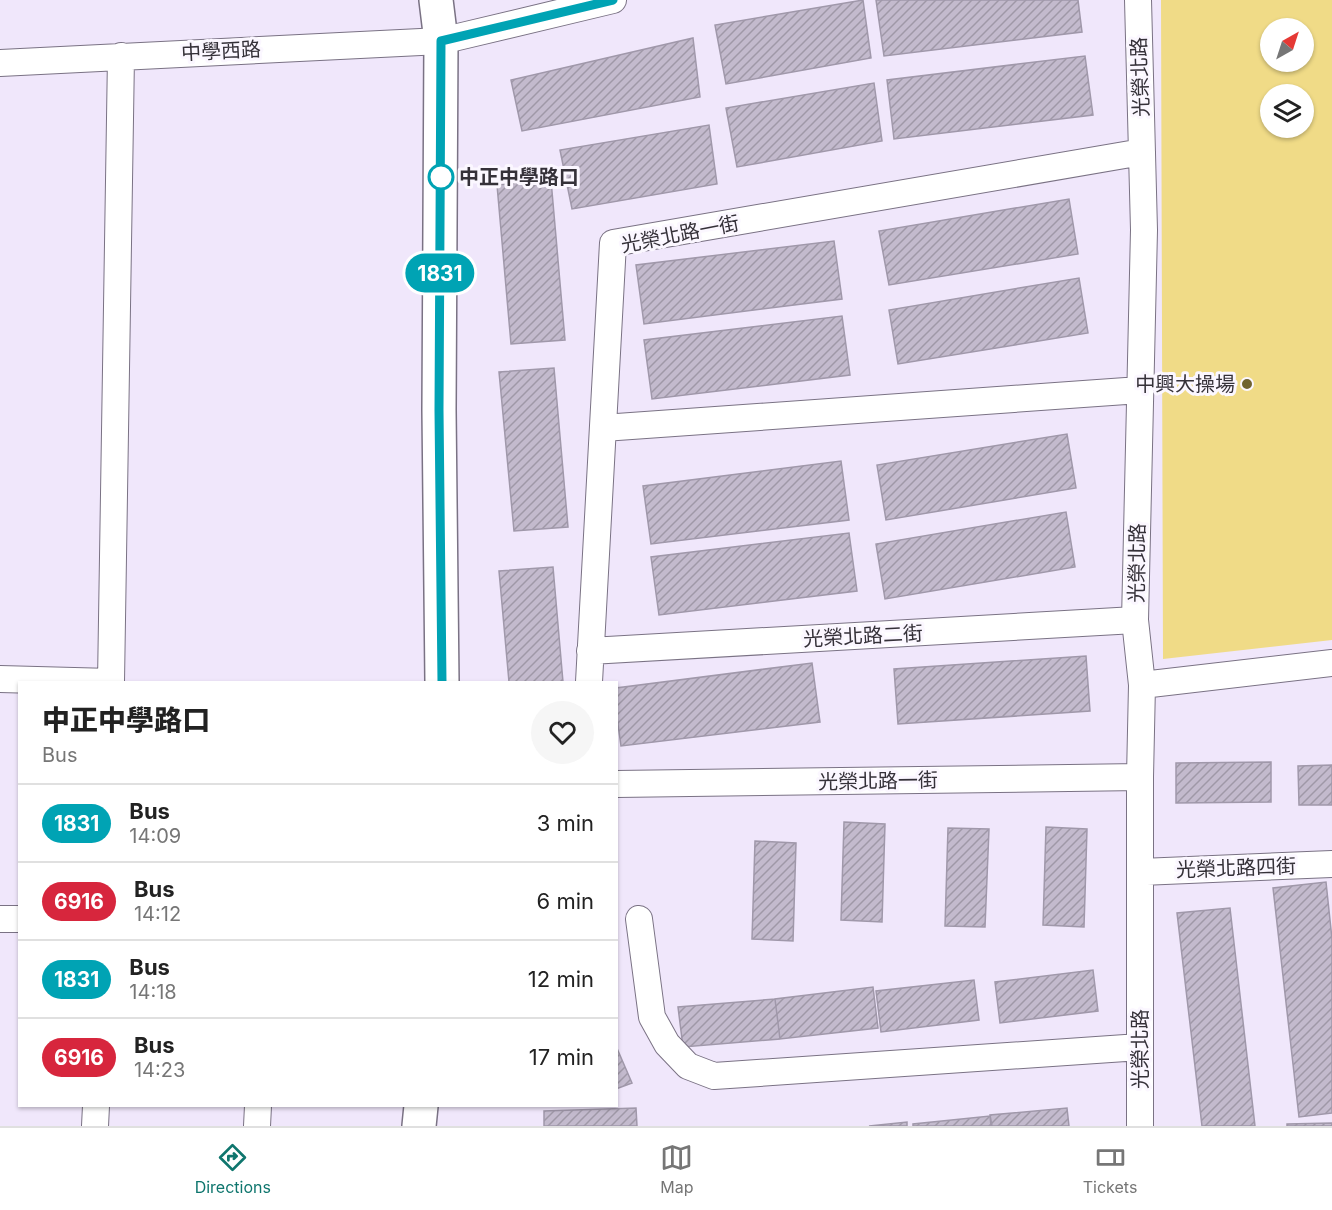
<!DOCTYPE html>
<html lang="en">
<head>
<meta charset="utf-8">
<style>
	:root { --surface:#fff; --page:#f6f6f6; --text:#222; --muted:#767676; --line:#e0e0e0; --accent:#0f766e }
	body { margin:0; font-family:Inter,"Noto Sans TC",sans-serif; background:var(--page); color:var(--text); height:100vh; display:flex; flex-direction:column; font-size:22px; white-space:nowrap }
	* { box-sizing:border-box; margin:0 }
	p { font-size:20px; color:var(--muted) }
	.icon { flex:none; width:33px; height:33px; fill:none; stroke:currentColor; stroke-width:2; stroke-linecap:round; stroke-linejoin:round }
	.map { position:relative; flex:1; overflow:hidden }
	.side { position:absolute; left:18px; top:681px; width:600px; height:426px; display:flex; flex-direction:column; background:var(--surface); border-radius:0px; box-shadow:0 2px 4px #0004 }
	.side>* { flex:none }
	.badge { padding:0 12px; border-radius:20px; font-size:21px; line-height:39px }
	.needle { width:39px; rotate:39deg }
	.controls { position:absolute; left:1260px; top:18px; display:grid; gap:12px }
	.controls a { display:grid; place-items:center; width:54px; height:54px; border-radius:50%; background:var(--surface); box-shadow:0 2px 4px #0004; font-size:30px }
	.map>.badge { position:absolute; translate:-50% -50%; box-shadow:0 0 0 3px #fff }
	.round { display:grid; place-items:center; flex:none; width:63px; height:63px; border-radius:32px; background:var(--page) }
	.headline { display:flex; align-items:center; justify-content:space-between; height:102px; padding:0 24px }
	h1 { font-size:28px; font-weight:800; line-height:45px }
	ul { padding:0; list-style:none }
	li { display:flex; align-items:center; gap:18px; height:78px; padding:0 24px; border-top:2px solid var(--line) }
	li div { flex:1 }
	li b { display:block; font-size:22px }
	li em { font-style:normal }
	li .badge { min-width:66px; font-weight:700; text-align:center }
	.tab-bar { display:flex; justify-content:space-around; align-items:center; height:84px; border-top:2px solid var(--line); background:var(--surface); font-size:16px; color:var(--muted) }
	.tab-bar a { display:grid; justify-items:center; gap:3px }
	.tab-bar .on { color:var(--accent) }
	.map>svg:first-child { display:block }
	.garden { fill:#f0db87; fill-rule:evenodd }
	.building { fill:url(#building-hatch); stroke:#a098aa; stroke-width:1.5 }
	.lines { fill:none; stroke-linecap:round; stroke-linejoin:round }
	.minor-casing { stroke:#7a7284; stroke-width:28 }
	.major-casing { stroke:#7a7284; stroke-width:36 }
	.minor { stroke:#fff; stroke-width:26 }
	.major { stroke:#fff; stroke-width:33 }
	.line-casing { stroke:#fff; stroke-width:14 }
	.line { stroke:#00a3b4; stroke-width:9 }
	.stop-dot { fill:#fff; stroke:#00a3b4; stroke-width:3 }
	.poi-dot { fill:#706330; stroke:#fbf7ff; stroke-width:2 }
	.labels { text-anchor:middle; stroke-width:6; stroke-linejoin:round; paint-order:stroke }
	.street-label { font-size:20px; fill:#353139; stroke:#fbf7ff }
	.stop-label { font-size:20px; font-weight:bold; fill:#353139; stroke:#fbf7ff; text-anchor:start }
	.poi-label { font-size:20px; fill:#353139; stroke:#fbf7ff; text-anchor:end }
</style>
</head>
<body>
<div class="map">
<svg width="1332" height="1126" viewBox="0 0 1332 1126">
	<defs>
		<pattern id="building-hatch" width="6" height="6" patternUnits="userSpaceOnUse" patternTransform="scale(1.5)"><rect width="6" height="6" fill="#c3bacd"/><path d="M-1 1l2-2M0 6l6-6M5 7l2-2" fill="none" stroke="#9f98a7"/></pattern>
	</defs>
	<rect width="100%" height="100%" fill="#f0e7fb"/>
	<path class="garden" d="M 1161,0 L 1332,0 L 1332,640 L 1163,659 ZM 1270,28 L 1304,28 L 1304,62 L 1270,62 ZM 1270,94 L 1304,94 L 1304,128 L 1270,128 Z"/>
	<path class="building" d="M 863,0 L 871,58 L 726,84 L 715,25 Z
		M 876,0 L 1078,0 L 1082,32 L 884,56 Z
		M 693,38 L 700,97 L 522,131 L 511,80 Z
		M 1085,56 L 1093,115 L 894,139 L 887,80 Z
		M 874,83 L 882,141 L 737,167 L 726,108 Z
		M 709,125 L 717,184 L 572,209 L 560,150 Z
		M 551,180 L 565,340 L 511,344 L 497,185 Z
		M 1069,199 L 1078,254 L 889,285 L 879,231 Z
		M 834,241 L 842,299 L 644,324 L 636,265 Z
		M 1079,278 L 1088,333 L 898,364 L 889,310 Z
		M 842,316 L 850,375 L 652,399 L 644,340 Z
		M 554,368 L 568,527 L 514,531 L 499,372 Z
		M 1067,434 L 1076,488 L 886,520 L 877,465 Z
		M 841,461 L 849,520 L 651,544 L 643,486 Z
		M 1066,512 L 1075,567 L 885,599 L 876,544 Z
		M 849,533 L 857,591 L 659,615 L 651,557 Z
		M 553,567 L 563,682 L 509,682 L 499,571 Z
		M 1086,656 L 1090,711 L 898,724 L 894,669 Z
		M 812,663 L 820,722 L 621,746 L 616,710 L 616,688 Z
		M 1271,762 L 1271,802 L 1176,803 L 1176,763 Z
		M 1332,765 L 1332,805 L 1299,805 L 1298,766 Z
		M 844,822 L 885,824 L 882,922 L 841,920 Z
		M 1046,827 L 1087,829 L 1084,927 L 1043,925 Z
		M 948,828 L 989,829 L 985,927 L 945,926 Z
		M 755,841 L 796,843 L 793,941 L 752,939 Z
		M 1326,882 L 1332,939 L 1332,1113 L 1299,1117 L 1273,888 Z
		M 1230,908 L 1255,1126 L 1202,1126 L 1177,913 Z
		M 1093,970 L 1098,1011 L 1000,1023 L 995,982 Z
		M 974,980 L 979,1020 L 881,1032 L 876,991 Z
		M 873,987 L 878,1028 L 780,1039 L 775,999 Z
		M 775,999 L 780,1039 L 683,1047 L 678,1007 Z
		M 616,1046 L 632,1083 L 616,1089 Z
		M 636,1108 L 637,1126 L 544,1126 L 544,1111 Z
		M 1067,1108 L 1069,1126 L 992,1126 L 990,1115 Z
		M 990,1116 L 991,1126 L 913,1126 L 913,1124 Z
		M 907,1122 L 907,1126 L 869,1126 Z
		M 1332,1123 L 1332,1126 L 1287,1126 L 1287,1124 Z"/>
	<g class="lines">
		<g class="minor-casing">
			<path id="minor" d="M 1138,0 L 1144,230 L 1135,620 L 1142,685 L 1140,777 L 1140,1126
				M 0,63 L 441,41 L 613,0
				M 603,428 L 1140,390
				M 590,651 L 1135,620
				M 0,679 L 111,682
				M 111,682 L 121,56
				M 589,682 L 613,243 L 1142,152
				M 1142,685 L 1332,663
				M 616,784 L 1140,777
				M 1141,872 L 1332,864
				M 0,919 L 20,919
				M 639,919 L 652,1017 L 667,1044 L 688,1066 L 714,1076 L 1140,1047
				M 95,1126 L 96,1106
				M 257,1126 L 258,1106"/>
		</g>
		<g class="major-casing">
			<path id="major" d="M 436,0 L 441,41 L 439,410 L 442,682
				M 419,1126 L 421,1106"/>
		</g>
		<use href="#minor" class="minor"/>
		<use href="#major" class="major"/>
	</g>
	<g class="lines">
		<g class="line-casing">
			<path id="line" d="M 442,682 L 439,410 L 441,41 L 613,0"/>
		</g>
		<use href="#line" class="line"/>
	</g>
	<circle class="stop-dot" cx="441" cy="177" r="12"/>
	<circle class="poi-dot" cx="1247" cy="384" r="6"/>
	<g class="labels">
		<g class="street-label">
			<text transform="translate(221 51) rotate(-3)" y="7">中學西路</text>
			<text transform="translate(1140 77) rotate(-92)" y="7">光榮北路</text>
			<text transform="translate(680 234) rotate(-11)" y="7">光榮北路一街</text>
			<text transform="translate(1137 563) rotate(-89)" y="7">光榮北路</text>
			<text transform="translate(863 636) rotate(-3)" y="7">光榮北路二街</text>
			<text transform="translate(878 781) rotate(-1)" y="7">光榮北路一街</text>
			<text transform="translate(1236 868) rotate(-2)" y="7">光榮北路四街</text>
			<text transform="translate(1140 1049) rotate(-90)" y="7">光榮北路</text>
		</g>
		<g class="stop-label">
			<text x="459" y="184">中正中學路口</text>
		</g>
		<g class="poi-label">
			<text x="1235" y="391">中興大操場</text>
		</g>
	</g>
</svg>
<div class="controls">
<a><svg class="needle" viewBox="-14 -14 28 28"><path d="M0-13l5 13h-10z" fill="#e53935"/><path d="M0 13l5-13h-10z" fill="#767676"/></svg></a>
<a><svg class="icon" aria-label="layers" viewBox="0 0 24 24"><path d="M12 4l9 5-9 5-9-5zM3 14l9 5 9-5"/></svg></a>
</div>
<b class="badge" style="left:440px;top:273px;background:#00a3b4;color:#fff">1831</b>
<section class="side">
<div class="headline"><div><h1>中正中學路口</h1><p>Bus</p></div><a class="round"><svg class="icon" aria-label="heart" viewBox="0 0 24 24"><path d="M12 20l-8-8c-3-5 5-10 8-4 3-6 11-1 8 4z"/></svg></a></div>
<ul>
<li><span class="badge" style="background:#00a3b4;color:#fff">1831</span><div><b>Bus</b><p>14:09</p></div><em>3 min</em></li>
<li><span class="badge" style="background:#d7263d;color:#fff">6916</span><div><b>Bus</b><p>14:12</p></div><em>6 min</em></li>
<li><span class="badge" style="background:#00a3b4;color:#fff">1831</span><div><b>Bus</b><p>14:18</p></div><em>12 min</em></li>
<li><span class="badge" style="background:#d7263d;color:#fff">6916</span><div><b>Bus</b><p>14:23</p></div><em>17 min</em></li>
</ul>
</section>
</div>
<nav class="tab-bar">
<a class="on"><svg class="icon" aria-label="directions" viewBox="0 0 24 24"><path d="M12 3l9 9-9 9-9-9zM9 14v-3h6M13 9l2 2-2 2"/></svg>Directions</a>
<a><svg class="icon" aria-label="map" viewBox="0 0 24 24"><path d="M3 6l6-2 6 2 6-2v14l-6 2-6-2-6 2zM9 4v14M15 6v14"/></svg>Map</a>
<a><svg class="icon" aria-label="tickets" viewBox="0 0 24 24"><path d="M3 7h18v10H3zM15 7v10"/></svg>Tickets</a>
</nav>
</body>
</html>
